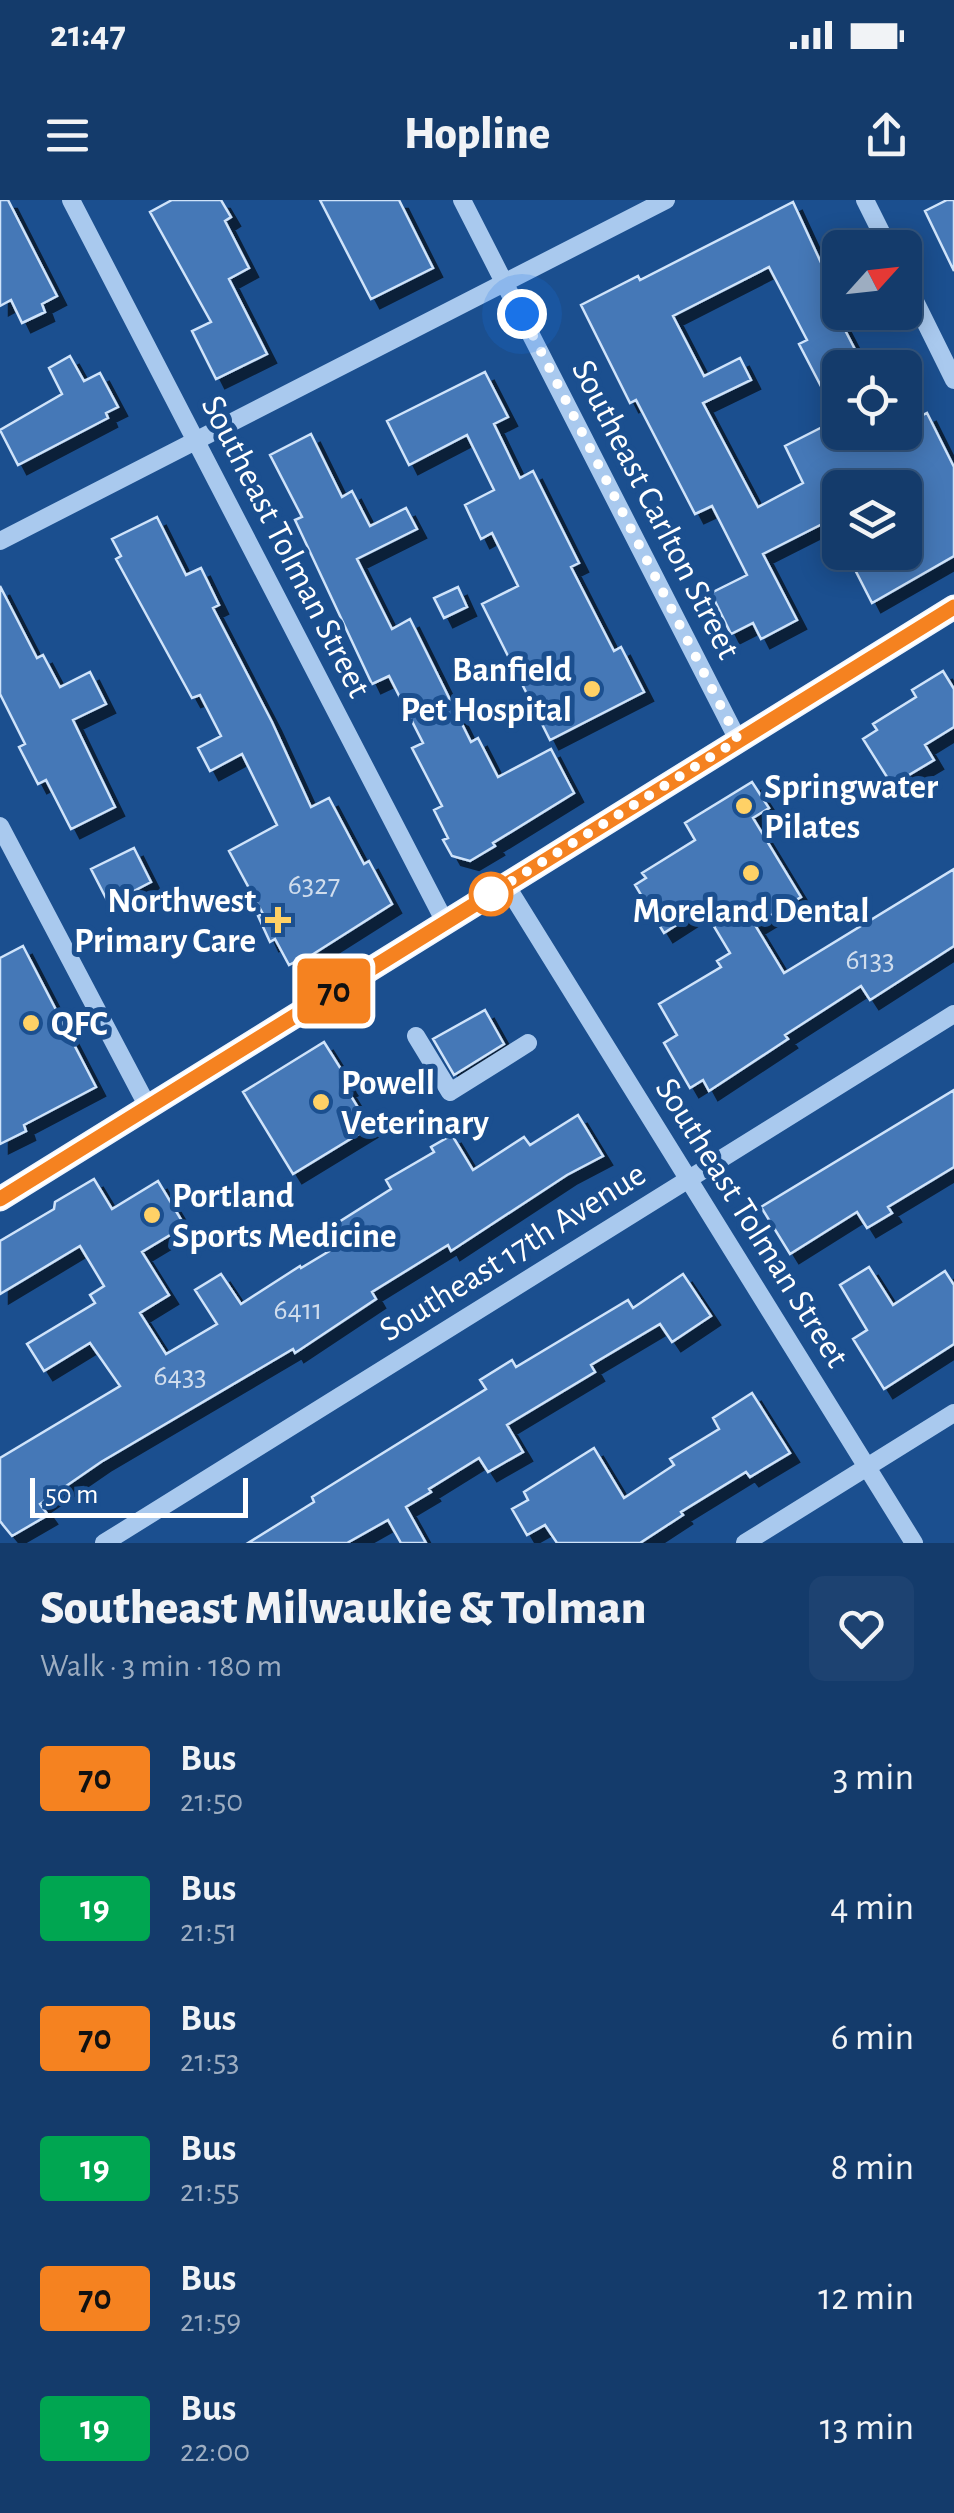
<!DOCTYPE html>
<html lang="en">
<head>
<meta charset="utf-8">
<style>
	:root { --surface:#143b6b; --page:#1d4271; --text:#f1f3f6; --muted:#9dadc1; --line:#33557e }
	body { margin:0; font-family:"Alegreya Sans",sans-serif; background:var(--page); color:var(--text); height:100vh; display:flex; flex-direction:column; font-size:38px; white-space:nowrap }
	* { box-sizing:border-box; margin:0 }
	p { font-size:32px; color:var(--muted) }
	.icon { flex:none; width:55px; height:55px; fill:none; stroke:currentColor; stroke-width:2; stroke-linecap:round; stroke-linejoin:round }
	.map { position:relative; height:1343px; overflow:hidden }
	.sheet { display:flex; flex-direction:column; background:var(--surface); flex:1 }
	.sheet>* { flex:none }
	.badge { padding:0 20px; border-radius:8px; font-size:35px; line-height:65px }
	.needle { width:65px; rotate:63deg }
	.buttons { position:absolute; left:822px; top:30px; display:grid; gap:20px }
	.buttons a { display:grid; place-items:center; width:100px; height:100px; border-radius:15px; background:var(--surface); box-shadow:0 5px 25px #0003,0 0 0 2px var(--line); font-size:50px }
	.scale { position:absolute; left:30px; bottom:25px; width:218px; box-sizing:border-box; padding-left:10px; border:5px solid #fff; border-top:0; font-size:28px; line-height:35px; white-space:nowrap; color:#fff; -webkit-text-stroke:8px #1b4f8f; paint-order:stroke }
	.you { position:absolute; width:50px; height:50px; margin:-25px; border:8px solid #fff; border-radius:50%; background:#1a73e8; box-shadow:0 0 0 15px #1a73e833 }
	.map>.badge { position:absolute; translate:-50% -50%; box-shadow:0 0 0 5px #fff }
	.round { display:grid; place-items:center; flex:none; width:105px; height:105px; border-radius:15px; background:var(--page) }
	.overview { display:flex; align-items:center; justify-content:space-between; height:170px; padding:0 40px }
	h1 { font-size:48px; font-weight:800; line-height:75px }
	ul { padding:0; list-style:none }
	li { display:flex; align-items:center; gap:30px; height:130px; padding:0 40px }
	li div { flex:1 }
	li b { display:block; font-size:38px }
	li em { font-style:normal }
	li .badge { min-width:110px; font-weight:700; text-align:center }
	.status { display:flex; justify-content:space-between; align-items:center; height:70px; padding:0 50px; background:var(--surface); direction:ltr }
	.status svg { height:28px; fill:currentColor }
	header { display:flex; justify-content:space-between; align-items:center; height:130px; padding:0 40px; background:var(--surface); font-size:45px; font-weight:800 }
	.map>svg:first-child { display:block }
	.building { fill:#4478b7; stroke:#cfe3fa; stroke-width:2.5; fill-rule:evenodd; filter:url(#shadow) }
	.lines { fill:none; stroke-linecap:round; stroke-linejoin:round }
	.minor { stroke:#a9c9ee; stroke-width:18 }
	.major { stroke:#f0f6ff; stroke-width:25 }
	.line-casing { stroke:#fff; stroke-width:22 }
	.line { stroke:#f58220; stroke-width:15 }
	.walk { stroke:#fff; stroke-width:10; stroke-dasharray:0 18 }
	.poi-dot { fill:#ffd166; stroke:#1b4f8f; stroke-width:4 }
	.stop-dot { fill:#fff; stroke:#f58220; stroke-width:5 }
	.labels { text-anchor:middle; stroke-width:10; stroke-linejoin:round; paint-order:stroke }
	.number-label { font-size:30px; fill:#d0dded }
	.street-label { font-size:35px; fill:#fff; stroke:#1b4f8f }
	.poi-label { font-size:35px; font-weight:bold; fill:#fff; stroke:#1b4f8f; text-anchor:start }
</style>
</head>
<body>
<div class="status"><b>21:47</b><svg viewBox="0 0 49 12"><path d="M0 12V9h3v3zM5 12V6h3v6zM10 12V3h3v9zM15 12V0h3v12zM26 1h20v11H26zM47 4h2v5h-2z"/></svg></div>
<header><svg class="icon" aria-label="menu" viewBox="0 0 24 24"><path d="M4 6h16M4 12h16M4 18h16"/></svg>Hopline<svg class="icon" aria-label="share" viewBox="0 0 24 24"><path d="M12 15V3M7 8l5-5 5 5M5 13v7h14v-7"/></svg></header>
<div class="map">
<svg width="954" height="1343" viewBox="0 0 954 1343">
	<defs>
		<filter id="shadow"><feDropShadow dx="9" dy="9" stdDeviation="0" flood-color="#0009"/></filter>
	</defs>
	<rect width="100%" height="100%" fill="#1b4f8f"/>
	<path class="building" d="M 0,0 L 8,0 L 57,96 L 42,104 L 45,112 L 22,123 L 11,100 L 0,106 Z
		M 172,0 L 221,0 L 231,17 L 225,21 L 249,68 L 229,79 L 267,154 L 216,179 L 192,131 L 211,122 L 150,12 Z
		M 320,0 L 399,0 L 433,68 L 371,99 Z
		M 947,0 L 954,0 L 954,71 L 925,11 Z
		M 793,2 L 835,93 L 828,97 L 861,161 L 840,168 L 840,232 L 905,232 L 905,224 L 927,213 L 954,267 L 954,356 L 872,403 L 846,352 L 905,352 L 905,288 L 840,288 L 840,315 L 763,354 L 797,420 L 761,439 L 753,423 L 731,434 L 711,393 L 747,375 L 712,306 L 695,314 L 636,200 L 630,203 L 581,105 L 638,76 L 640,80 ZM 769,67 L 807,140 L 799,144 L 838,219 L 785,246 L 803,283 L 758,307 L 703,203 L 751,180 L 740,158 L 704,176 L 673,116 Z
		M 70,156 L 84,181 L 100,173 L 118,207 L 106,213 L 108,218 L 18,265 L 0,230 L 62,194 L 49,168 Z
		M 485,172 L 508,217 L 494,224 L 520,278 L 533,271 L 579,363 L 571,367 L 614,451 L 621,447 L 644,492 L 550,540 L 482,404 L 518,386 L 492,333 L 481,339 L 465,305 L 494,290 L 467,235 L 409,265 L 387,221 Z
		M 311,234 L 342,297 L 352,291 L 370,326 L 406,308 L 417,329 L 357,359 L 392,429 L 410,419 L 471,542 L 478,538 L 498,577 L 551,549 L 574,593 L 493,643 L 495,646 L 470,661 L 452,656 L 443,640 L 448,638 L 434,610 L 442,606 L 412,548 L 423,543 L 389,476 L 372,484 L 295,320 L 302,317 L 270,255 Z
		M 157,317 L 186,375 L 201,368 L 219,405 L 213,408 L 272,522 L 311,607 L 329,598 L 364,664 L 369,661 L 392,704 L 307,758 L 306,756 L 289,765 L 275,739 L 270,742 L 258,716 L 263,714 L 229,651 L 277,625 L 242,554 L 210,571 L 198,548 L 221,536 L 200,495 L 192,498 L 116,359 L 121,356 L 112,339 Z
		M 0,386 L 37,458 L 43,455 L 60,487 L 90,472 L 106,504 L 73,520 L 115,607 L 71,629 L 46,580 L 38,584 L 19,547 L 25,544 L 0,494 Z
		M 458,387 L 467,407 L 444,418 L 434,398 Z
		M 943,471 L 954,489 L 954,527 L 925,545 L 934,560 L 892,585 L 863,539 L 877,530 L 873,524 L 916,497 L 912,490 Z
		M 752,582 L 769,608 L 753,618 L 801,697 L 755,725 L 784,773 L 954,669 L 954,746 L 870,800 L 861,786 L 785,835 L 788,839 L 709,891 L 703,880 L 690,888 L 664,843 L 677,835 L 659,804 L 721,767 L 717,761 L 730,753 L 703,708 L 664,733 L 635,685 L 646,678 L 642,673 L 695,640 L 685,623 Z
		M 134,648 L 151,682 L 109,704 L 91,669 Z
		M 23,746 L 96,887 L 24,925 L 26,931 L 0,944 L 0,758 Z
		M 485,810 L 504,844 L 454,875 L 433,839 Z
		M 324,842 L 351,885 L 346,888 L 370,927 L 293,974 L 243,892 Z
		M 954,890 L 954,967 L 888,1007 L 892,1013 L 867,1028 L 857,1012 L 790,1054 L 761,1007 Z
		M 578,915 L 603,956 L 567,975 L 451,1051 L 448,1045 L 372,1092 L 376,1099 L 295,1153 L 293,1149 L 101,1262 L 40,1304 L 48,1315 L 12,1336 L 3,1325 L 0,1321 L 0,1258 L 120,1186 L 90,1143 L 44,1171 L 27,1144 L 95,1103 L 90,1095 L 104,1086 L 80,1046 L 0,1094 L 0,1041 L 54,1009 L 55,1002 L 94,979 L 112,1009 L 158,981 L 185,1026 L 142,1052 L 169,1095 L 140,1113 L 166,1154 L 217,1124 L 195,1090 L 221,1074 L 241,1104 L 300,1066 L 301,1068 L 341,1044 L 331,1027 L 391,989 L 386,980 L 434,952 L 431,947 L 452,935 L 473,970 L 524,937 L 530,945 Z
		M 869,1067 L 893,1105 L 945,1071 L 954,1085 L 954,1144 L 884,1189 L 853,1139 L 867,1130 L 840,1085 Z
		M 683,1074 L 711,1116 L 672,1142 L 660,1124 L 591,1165 L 595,1172 L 507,1225 L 523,1252 L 488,1272 L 479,1258 L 429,1289 L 431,1292 L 406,1307 L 426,1343 L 401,1343 L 388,1320 L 347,1343 L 248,1343 L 314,1302 L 312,1297 L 486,1189 L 480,1180 L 512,1160 L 516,1167 L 628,1100 L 633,1108 Z
		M 752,1193 L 790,1253 L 750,1277 L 746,1272 L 681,1312 L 683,1315 L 640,1343 L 557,1343 L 545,1325 L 527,1335 L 512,1309 L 528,1300 L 524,1292 L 594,1248 L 624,1298 L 674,1265 L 670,1259 L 719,1229 L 713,1218 Z"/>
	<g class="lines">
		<path class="minor" d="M 71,0 L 445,722
			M 462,0 L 738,540
			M 865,0 L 889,48
			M 905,81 L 954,180
			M 0,341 L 666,0
			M 0,626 L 148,907
			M 506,685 L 914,1343
			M 416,836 L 450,892 L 528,843
			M 104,1343 L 954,814
			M 745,1343 L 954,1213"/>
		<path class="major" d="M 0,999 L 954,407"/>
	</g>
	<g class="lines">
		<g class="line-casing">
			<path id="line" d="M 0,999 L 954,407"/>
		</g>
		<use href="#line" class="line"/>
		<path class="walk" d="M 491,694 L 486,697 L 738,540 L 522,114"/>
	</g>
	<g class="poi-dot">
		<circle cx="592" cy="489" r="10"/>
		<circle cx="744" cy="606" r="10"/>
		<circle cx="751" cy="673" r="10"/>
		<path d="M273 705h10v10h10v10h-10v10h-10v-10h-10v-10h10z"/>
		<circle cx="31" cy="823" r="10"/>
		<circle cx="321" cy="902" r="10"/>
		<circle cx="152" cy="1015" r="10"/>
	</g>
	<circle class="stop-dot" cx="491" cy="694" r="20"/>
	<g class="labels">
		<g class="number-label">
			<text x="314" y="694">6327</text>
			<text x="870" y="769">6133</text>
			<text x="298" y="1119">6411</text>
			<text x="180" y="1185">6433</text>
		</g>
		<g class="street-label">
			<text transform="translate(657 309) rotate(63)" y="12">Southeast Carlton Street</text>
			<text transform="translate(287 346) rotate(63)" y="12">Southeast Tolman Street</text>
			<text transform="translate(753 1022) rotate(58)" y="12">Southeast Tolman Street</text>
			<text transform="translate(512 1051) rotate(-32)" y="12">Southeast 17th Avenue</text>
		</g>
		<g class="poi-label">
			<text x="572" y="481" text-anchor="end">Banfield<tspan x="572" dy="40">Pet Hospital</tspan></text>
			<text x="764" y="598">Springwater<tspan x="764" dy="40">Pilates</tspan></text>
			<text x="256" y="712" text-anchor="end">Northwest<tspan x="256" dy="40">Primary Care</tspan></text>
			<text x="751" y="722" text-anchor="middle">Moreland Dental</text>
			<text x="51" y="835">QFC</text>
			<text x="341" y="894">Powell<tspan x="341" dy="40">Veterinary</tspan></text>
			<text x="172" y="1007">Portland<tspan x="172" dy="40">Sports Medicine</tspan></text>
		</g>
	</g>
</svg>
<div class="buttons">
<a><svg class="needle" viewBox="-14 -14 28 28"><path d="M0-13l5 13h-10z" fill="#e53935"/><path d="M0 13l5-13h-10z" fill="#9dadc1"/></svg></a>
<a><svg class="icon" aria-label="locate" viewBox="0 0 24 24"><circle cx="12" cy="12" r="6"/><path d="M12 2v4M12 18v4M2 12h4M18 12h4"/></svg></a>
<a><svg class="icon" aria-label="layers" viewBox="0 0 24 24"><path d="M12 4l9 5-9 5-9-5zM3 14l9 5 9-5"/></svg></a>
</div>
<div class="scale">50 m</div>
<div class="you" style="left:522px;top:114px"></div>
<b class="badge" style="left:334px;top:791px;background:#f58220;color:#111">70</b>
</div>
<section class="sheet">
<div class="overview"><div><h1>Southeast Milwaukie &amp; Tolman</h1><p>Walk · 3 min · 180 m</p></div><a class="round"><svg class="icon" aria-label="heart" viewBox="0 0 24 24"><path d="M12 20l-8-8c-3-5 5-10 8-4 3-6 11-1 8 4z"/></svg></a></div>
<ul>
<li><span class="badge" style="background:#f58220;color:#111">70</span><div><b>Bus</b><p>21:50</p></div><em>3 min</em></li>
<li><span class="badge" style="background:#00a651;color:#fff">19</span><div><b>Bus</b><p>21:51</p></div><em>4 min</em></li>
<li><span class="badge" style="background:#f58220;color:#111">70</span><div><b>Bus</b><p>21:53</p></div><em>6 min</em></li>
<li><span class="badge" style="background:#00a651;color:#fff">19</span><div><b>Bus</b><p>21:55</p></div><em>8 min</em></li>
<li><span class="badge" style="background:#f58220;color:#111">70</span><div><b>Bus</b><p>21:59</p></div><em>12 min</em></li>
<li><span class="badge" style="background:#00a651;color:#fff">19</span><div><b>Bus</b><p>22:00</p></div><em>13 min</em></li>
</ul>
</section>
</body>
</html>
